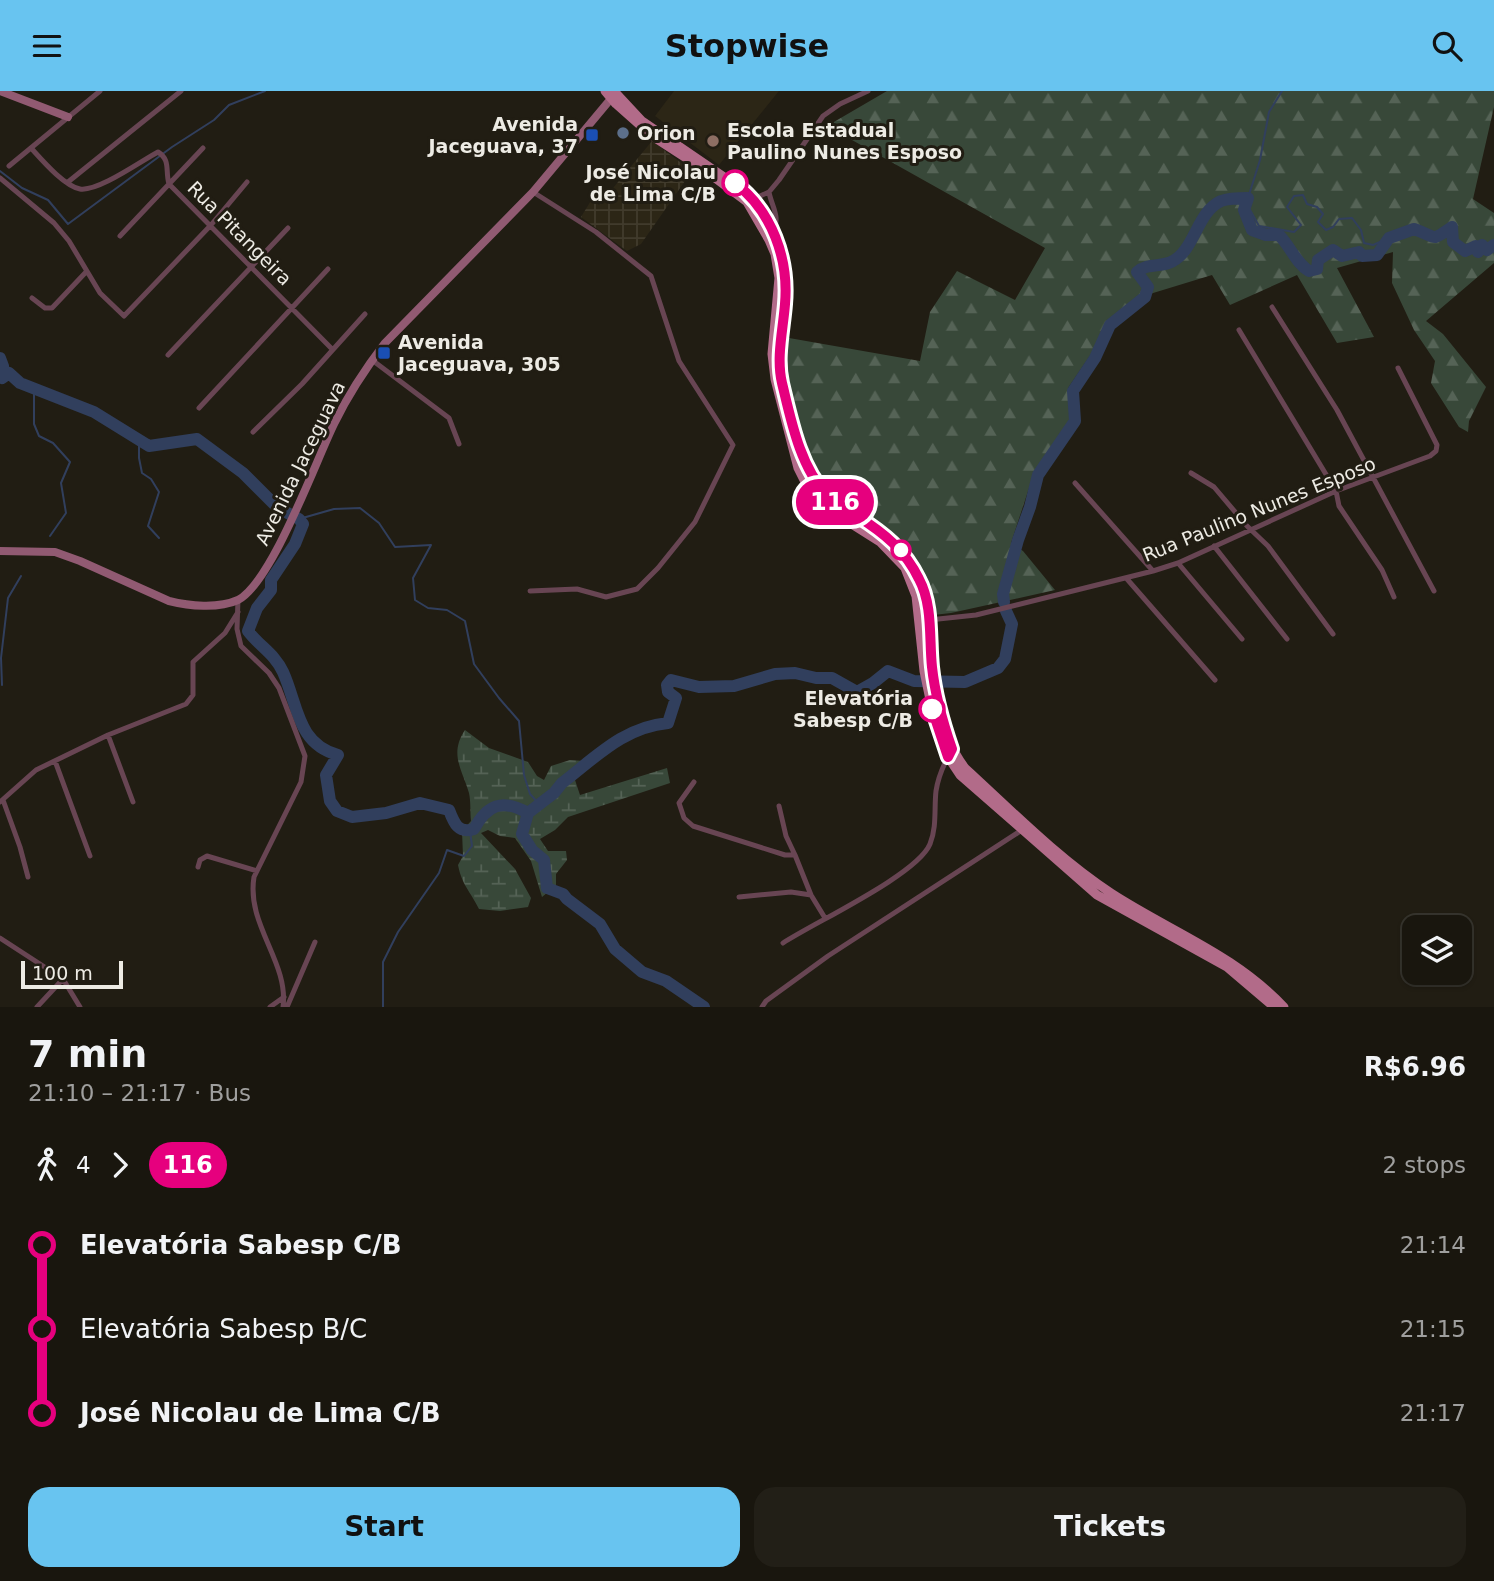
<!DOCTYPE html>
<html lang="en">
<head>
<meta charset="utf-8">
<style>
	:root { --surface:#19160e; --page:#221f17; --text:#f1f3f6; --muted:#9f9f9e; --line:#37352e; --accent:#68c4f0 }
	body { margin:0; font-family:"DejaVu Sans",sans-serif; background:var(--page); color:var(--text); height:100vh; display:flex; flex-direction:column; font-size:26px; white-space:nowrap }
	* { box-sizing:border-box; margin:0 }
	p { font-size:23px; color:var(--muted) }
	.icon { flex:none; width:38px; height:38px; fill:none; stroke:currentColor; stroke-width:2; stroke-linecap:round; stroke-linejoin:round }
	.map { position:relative; height:916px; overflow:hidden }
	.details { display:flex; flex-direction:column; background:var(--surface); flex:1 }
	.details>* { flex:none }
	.badge { padding:0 14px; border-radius:23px; font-size:24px; line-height:46px }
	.buttons { position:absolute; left:1402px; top:824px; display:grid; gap:14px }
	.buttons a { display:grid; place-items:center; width:70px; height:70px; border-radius:14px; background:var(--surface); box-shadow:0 2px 5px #0004,0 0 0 2px var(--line); font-size:35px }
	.scale { position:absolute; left:21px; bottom:18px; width:102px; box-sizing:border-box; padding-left:7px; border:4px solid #edebe4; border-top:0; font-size:19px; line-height:24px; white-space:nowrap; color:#edebe4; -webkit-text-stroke:5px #211d13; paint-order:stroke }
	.map>.badge { position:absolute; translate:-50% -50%; box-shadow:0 0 0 4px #fff }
	.legs { display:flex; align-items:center; gap:10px; height:77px; padding:0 28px; font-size:23px }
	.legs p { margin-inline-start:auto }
	.overview { display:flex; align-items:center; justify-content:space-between; height:119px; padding:0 28px }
	h1 { font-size:38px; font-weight:600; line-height:52px }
	.cta { display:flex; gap:14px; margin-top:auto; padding:14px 28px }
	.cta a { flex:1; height:80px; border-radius:21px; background:var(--accent); color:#111; font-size:28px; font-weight:600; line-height:80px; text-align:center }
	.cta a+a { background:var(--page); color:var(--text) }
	ul { padding:0 28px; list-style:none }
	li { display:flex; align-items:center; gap:24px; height:84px; font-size:26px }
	li i { display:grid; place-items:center; width:10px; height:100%; margin:0 9px; background:currentColor }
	li i::after { content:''; width:18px; height:18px; margin:-9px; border:5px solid; border-radius:50%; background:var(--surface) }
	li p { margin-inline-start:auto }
	li:first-child i { background:linear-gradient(#0000 50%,currentColor 0) }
	li:last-child i { background:linear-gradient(currentColor 50%,#0000 0) }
	header { display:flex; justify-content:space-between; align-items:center; height:91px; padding:0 28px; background:var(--accent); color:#111; font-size:32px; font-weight:600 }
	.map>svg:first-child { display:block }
	.industrial { fill:url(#industrial-grid) }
	.built { fill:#2c2616 }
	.forest { fill:url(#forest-firs) }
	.wetland { fill:url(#wetland-marsh) }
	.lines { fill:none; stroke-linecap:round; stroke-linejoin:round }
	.stream { stroke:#313f5d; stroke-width:2 }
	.river { stroke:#313f5d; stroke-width:12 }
	.street { stroke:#684553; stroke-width:5 }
	.secondary { stroke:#915a72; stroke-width:8 }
	.primary { stroke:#b26b89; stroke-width:9 }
	.line-1-casing { stroke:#fff; stroke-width:16 }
	.line-1 { stroke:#e6007e; stroke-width:10 }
	.service-dot { fill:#5c6f8a; stroke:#211d13; stroke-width:2.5 }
	.transit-dot { fill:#1a4fb4; stroke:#211d13; stroke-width:2.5 }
	.education-dot { fill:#8d6e63; stroke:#211d13; stroke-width:2.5 }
	.stop-1-dot { fill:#fff; stroke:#e6007e; stroke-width:3.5 }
	.labels { text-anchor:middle; stroke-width:6; stroke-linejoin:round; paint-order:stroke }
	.poi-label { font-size:19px; font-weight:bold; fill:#edebe4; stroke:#211d13; text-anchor:start }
	.stop-label { font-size:19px; font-weight:bold; fill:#edebe4; stroke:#211d13; text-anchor:end }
	.street-label { font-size:19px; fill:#edebe4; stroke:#211d13 }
</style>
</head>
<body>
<header><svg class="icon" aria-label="menu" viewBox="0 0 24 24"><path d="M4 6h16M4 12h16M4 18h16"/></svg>Stopwise<svg class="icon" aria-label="search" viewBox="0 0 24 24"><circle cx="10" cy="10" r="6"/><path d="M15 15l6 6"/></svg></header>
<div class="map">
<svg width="1494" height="916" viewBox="0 0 1494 916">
	<defs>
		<pattern id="industrial-grid" width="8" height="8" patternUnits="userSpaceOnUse" patternTransform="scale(1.75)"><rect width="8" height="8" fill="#2c2616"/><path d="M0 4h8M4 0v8" fill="none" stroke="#413b2c"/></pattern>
		<pattern id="forest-firs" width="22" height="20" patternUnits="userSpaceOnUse" patternTransform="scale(1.75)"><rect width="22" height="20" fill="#384839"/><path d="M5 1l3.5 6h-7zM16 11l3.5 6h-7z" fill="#556356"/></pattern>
		<pattern id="wetland-marsh" width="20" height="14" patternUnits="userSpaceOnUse" patternTransform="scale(1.75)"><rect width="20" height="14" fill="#384839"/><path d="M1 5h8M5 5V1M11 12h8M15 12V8" fill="none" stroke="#556356"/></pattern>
	</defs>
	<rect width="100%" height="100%" fill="#211d13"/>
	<path class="industrial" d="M 652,50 L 692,80 L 641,153 L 627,160 L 581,126 L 592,108 L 599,114 Z"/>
	<path class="built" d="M 674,0 L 779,0 L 719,74 L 655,25 Z"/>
	<path class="forest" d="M 887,0 L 1494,0 L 1494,16 L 1473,108 L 1494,122 L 1494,172 L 1426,230 L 1443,243 L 1486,296 L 1469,330 L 1468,341 L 1459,336 L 1431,292 L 1435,270 L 1414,239 L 1392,192 L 1393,161 L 1337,177 L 1374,246 L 1337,252 L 1297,184 L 1230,214 L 1212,184 L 1140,206 L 1106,232 L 1091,263 L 1068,297 L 1071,328 L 1034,382 L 1011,452 L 1023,460 L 1055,499 L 951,522 L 933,524 L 933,503 L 909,459 L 888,439 L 831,404 L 815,378 L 808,363 L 785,285 L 785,263 L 789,247 L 920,270 L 930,221 L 957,180 L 1015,209 L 1045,157 L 827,35 Z"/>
	<path class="wetland" d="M 465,639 L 489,657 L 528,671 L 537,685 L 544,689 L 551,675 L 570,669 L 584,670 L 575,689 L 580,704 L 667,677 L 670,692 L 568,726 L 555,739 L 540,748 L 548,760 L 566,760 L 567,769 L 556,783 L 556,794 L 542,806 L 531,770 L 515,747 L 500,745 L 488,739 L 481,742 L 515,778 L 531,807 L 528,816 L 500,820 L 479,818 C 470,800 462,794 458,774 L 463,765 L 462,740 L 471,730 C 470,721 471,711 469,702 C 462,678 449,663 465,639 Z"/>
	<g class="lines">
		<path class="stream" d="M 1282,0 L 1269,21 L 1260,69 L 1248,107 L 1249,117 L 1259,135 L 1294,141 L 1301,134 L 1287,116 L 1294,105 L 1303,104 L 1307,113 L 1317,116 L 1323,123 L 1318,131 L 1326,139 L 1333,136 L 1339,128 L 1352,127 L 1361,139 L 1364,152 L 1373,154 L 1389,147
			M 0,80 L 22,97 L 48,109 L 68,133 L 172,56 L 214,29 L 229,14 L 265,0
			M 34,298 L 34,333 L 39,345 L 53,352 L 70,371 L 61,392 L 66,422 L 50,445
			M 139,350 L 139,367 L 142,382 L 151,388 L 159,401 L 148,435 L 159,447
			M 299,428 L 334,418 L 360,417 L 379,432 L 395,456 L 431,454 L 413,487 L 415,509 L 428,517 L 447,519 L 465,530 L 474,573 L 499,607 L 519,630 L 524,684 L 530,703 L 539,713
			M 2,594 L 1,567 L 8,507 L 21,485
			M 383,916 L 383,871 L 398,841 L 439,782 L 447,759 L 464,765 L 472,755 L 470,740"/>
		<path class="river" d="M 0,267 L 3,275 L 0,279
			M 0,285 L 2,287 L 9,282 L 20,292 L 94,321 L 149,355 L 197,348 L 243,382 L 278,417 L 299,428 L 303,433 L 295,453 L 271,489 L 271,499 L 257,517 L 248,540 C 259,555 275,563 283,581 C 298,614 297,653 338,664 L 326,684 L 330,710 L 337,720 L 352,726 L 386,722 L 420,712 L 449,719 C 454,732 458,743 474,738 C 487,714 502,707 528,722 L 522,743 L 532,759 L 544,769 L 547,797 L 563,803 L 567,808 L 600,833 L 615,858 L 642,881 L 666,890 L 704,916
			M 1004,511 L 1003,503 L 1018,449 L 1030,416 L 1038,384 L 1075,330 L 1073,300 L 1095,267 L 1110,234 L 1145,206 L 1148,196 L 1137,181 C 1149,171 1161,177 1173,170 C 1195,158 1197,121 1221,110 C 1229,107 1240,107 1248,107 L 1244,119 L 1252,139 L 1266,144 L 1279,144 C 1291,156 1295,171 1309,180 L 1317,178 L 1318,169 L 1333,159 L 1342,165 L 1359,161 L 1362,165 L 1377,164 L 1389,147 L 1414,138 C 1439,147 1430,151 1452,136 L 1453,151 L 1465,160 L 1476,155 L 1478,161 L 1482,154 L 1487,159 L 1494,154
			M 528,722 L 554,702 L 562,692 C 596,666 624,636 668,632 L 676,607 L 668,601 L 667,594 L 671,589 L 699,596 L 734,595 L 775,583 L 795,582 L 816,587 L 832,587 L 857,601 L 873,592 L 888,580 L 914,590 L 965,591 L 998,577 L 1005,568 L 1012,533 L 1006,520"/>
		<path class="street" d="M 31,57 C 42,69 64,95 80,98 C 98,101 141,70 158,61 C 171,69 165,80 169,93 L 332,258
			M 9,75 L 100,0
			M 0,87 L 54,132 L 69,150 L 100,202 L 124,225 L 211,134 L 247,91
			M 68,91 L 181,0
			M 769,101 C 771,114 782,128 772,140
			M 751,109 L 769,101 L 779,89 L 823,25 L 840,13 L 868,0
			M 120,145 L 203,57
			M 32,207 L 45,217 L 52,217 L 86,181
			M 1272,216 L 1337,319 L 1434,500
			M 1239,239 L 1336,400 L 1339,415 L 1382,479 L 1394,506
			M 168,264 L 288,137
			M 372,269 L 449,327 L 459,353
			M 199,317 L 328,178
			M 253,341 L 302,293 L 365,223
			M 1191,382 L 1214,396 L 1247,435 L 1268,455 L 1333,543
			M 1075,392 L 1153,480
			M 1214,455 L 1287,548
			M 1178,472 L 1242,548
			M 1127,488 L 1215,589
			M 530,500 L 577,498 L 606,506 L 637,498 L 658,477 L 695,431 L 733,354 L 679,270 L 651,185 L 596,141 L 533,101
			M 238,508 L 237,538 L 241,555 L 269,582 L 279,597 L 305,665 L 301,691 L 254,786 C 246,834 289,871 283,916
			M 929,529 L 976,524 L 1153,480 L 1178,472 L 1336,400 L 1430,365 L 1436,360 L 1437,354 L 1398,277
			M 108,644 L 133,711
			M 55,670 L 90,765
			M 694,691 L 679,712 L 684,727 L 693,735 L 785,764 L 795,764 L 811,804 L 825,827
			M 3,709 L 20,756 L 28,786
			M 0,711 L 36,679 L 108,644 L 186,613 L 193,604 L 193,571 L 225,542 L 238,521
			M 779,715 L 786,745 L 795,764
			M 198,776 L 200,769 L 207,765 L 257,780
			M 739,806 L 791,801 L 811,804
			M 0,847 L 63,888 L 80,916
			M 783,852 C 815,831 917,784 930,753 C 937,736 934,717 936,700 C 938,687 943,675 949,664
			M 37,916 L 63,888
			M 270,916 L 284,906
			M 287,916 L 315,851
			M 762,916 L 766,910 L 828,865 L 1022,739"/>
		<path class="secondary" d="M 0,0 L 68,26
			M 0,460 L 55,461 L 80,470 L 169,510 C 189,515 218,518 238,509 C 272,491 315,372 334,333 C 348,304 365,278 385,252 L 533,101 L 614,4"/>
		<path class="primary" d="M 605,0 L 616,13 L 652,45 L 703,78 L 747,111 L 769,149 L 775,163 L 779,187 L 772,263 L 775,288 L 798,377 L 809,399 L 820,413 L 880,451 L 905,477 L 916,505 L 924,580 L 932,618 L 948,666 L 960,684 L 1097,804 L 1227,876 L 1274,916
			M 614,0 L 642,30 L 743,99 C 775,128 789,172 785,214 C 783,238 777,264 781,288 C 786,321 804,382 827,405 C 836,414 848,420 858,426 C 885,443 906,460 920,489 C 929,508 929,531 930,552 C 933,594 939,643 965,677 C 1012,720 1058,767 1111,802 C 1171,841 1234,863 1284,916"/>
	</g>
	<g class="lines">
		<g class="line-1-casing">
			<path id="line-1" d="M 735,92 C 772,120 789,168 785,213 C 783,239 776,267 782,292 C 791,329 800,376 827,404 C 835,413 847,419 857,425 C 884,442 905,459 919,488 C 933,514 929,548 932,576 C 935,604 943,632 952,658 L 948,666 L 932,618"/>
		</g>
		<use href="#line-1" class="line-1"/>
	</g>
	<circle class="service-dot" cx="623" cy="42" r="7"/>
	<g class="transit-dot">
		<rect x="585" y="37" width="14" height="14" rx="3.5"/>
		<rect x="377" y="255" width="14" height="14" rx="3.5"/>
	</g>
	<circle class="education-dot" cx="713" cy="50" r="7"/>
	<g class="stop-1-dot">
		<circle cx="735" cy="92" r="12"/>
		<circle cx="901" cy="459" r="9"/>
		<circle cx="932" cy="618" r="12"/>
	</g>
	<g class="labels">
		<g class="poi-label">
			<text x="578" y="40" text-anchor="end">Avenida<tspan x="578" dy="22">Jaceguava, 37</tspan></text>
			<text x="727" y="46">Escola Estadual<tspan x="727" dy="22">Paulino Nunes Esposo</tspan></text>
			<text x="637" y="49">Orion</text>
			<text x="398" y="258">Avenida<tspan x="398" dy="22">Jaceguava, 305</tspan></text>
		</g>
		<g class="stop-label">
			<text x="716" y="88">José Nicolau<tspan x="716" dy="22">de Lima C/B</tspan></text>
			<text x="913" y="614">Elevatória<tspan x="913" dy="22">Sabesp C/B</tspan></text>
		</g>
		<g class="street-label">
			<text transform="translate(240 142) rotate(45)" y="7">Rua Pitangeira</text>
			<text transform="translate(300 372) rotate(-64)" y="7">Avenida Jaceguava</text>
			<text transform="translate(1259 418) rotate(-22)" y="7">Rua Paulino Nunes Esposo</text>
		</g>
	</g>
</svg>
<div class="buttons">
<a><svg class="icon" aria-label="layers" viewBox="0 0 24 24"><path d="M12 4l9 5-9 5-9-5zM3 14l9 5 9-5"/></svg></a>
</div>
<div class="scale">100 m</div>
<b class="badge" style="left:835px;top:411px;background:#e6007e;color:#fff">116</b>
</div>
<section class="details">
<div class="overview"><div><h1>7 min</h1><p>21:10 – 21:17 · Bus</p></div><b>R$6.96</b></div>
<div class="legs"><svg class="icon" aria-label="walk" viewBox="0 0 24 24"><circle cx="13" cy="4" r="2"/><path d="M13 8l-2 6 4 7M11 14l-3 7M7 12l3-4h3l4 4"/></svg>4<svg class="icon" aria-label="forward" viewBox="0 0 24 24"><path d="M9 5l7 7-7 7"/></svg><b class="badge" style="background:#e6007e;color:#fff">116</b><p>2 stops</p></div>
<ul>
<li><i style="color:#e6007e"></i><b>Elevatória Sabesp C/B</b><p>21:14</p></li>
<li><i style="color:#e6007e"></i><span>Elevatória Sabesp B/C</span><p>21:15</p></li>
<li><i style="color:#e6007e"></i><b>José Nicolau de Lima C/B</b><p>21:17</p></li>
</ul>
<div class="cta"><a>Start</a><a>Tickets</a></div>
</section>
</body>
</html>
